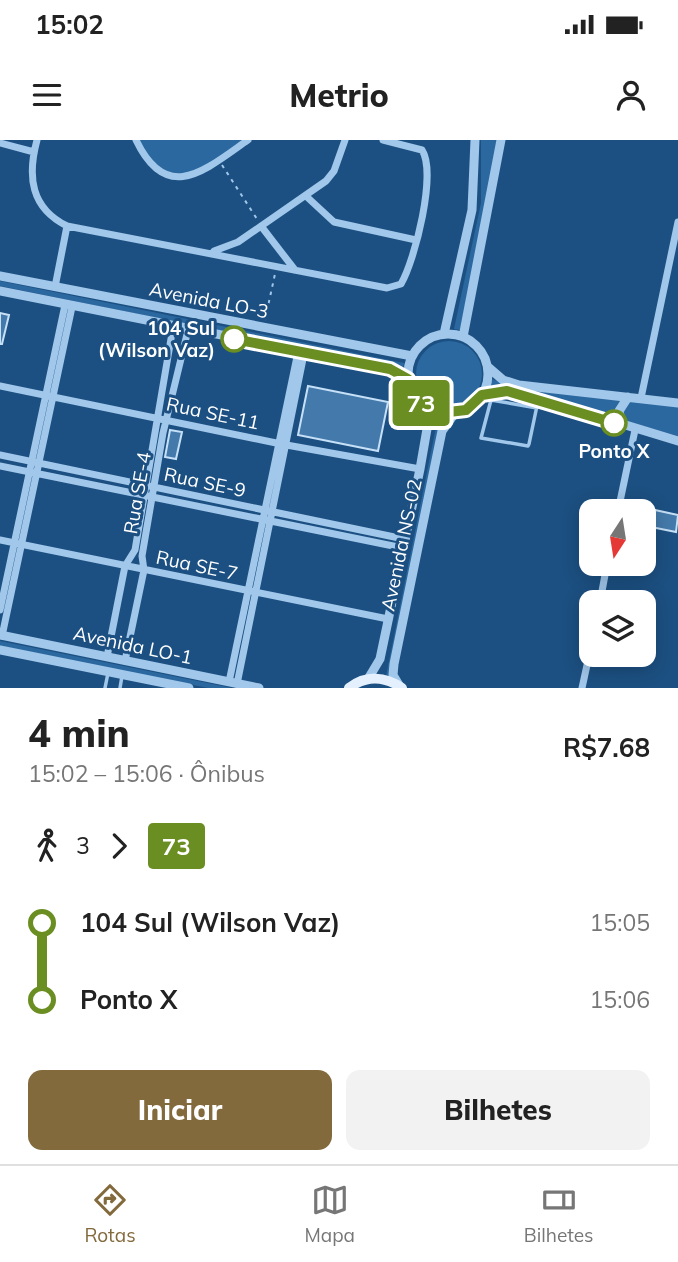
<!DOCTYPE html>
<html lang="pt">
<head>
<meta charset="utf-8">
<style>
	:root { --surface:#fff; --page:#f2f2f2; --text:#222; --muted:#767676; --line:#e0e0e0; --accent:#836a3d }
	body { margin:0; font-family:Mulish,sans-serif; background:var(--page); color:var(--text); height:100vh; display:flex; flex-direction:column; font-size:26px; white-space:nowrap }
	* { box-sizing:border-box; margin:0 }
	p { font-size:23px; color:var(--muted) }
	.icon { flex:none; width:38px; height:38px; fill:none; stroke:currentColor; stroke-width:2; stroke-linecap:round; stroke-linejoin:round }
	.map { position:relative; height:548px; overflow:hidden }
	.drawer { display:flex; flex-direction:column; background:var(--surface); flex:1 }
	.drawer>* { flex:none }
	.badge { padding:0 14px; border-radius:5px; font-size:24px; line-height:46px }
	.needle { width:46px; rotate:192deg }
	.buttons { position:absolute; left:579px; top:359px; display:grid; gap:14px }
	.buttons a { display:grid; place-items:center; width:77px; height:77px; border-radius:14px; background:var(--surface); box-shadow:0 4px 18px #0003; font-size:35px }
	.map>.badge { position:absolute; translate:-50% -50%; box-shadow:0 0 0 4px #fff }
	.legs { display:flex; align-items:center; gap:10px; height:77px; padding:0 28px; font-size:23px }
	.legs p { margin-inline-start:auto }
	.head { display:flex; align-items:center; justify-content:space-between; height:119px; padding:0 28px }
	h1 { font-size:38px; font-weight:800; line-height:52px }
	.cta { display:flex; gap:14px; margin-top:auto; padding:14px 28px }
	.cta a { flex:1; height:80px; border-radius:14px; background:var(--accent); color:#fff; font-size:28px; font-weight:800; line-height:80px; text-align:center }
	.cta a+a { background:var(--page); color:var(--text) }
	ul { padding:0 28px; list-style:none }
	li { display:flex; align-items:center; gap:24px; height:77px; font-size:26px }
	li i { display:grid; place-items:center; width:10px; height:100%; margin:0 9px; background:currentColor }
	li i::after { content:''; width:18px; height:18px; margin:-9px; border:5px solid; border-radius:50%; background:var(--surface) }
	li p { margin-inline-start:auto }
	li:first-child i { background:linear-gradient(#0000 50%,currentColor 0) }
	li:last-child i { background:linear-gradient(currentColor 50%,#0000 0) }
	.status { display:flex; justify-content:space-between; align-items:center; height:49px; padding:0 35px; background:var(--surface); direction:ltr }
	.status svg { height:19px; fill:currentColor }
	header { display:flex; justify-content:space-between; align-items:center; height:91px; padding:0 28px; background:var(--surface); font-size:32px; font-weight:800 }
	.menu { display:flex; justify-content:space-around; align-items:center; height:98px; border-top:2px solid var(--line); background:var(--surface); font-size:19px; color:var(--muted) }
	.menu a { display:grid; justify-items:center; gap:4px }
	.menu .active { color:var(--accent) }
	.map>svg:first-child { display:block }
	.green { fill:#2b689f }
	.building { fill:#447aab; stroke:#c6e0f7; stroke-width:2 }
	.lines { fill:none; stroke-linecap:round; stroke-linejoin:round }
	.path { stroke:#a1c7ea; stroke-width:2; stroke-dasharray:3.5 5; stroke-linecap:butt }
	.service { stroke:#a1c7ea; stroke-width:3.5 }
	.minor { stroke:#a1c7ea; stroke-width:7 }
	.tertiary { stroke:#a1c7ea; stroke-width:9 }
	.primary { stroke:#e5f0fe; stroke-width:10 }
	.line-1-casing { stroke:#fff; stroke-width:16 }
	.line-1 { stroke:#6b8e23; stroke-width:10 }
	.stop-1-dot { fill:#fff; stroke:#6b8e23; stroke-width:3.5 }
	.labels { text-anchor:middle; stroke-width:6; stroke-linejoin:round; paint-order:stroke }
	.street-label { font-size:19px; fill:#fff; stroke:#1c5082 }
	.stop-label { font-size:19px; font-weight:bold; fill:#fff; stroke:#1c5082; text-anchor:end }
</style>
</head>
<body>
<div class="status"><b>15:02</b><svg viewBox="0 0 49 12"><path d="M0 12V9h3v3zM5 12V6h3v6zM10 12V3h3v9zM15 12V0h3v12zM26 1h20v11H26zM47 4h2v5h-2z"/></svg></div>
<header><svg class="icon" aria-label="menu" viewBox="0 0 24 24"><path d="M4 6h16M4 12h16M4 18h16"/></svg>Metrio<svg class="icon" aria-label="person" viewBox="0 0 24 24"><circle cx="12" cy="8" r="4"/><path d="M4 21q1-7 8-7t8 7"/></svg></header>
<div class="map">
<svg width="678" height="548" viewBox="0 0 678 548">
	<rect width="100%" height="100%" fill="#1c5082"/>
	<path class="green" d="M 136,0 L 248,0 L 187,38 L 154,29 Z
		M 481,0 L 498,0 L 460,190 L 454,189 L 481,63 Z
		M 0,141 L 404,223 L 403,228 L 0,146 Z
		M416 234a33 33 0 1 1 66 0a33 33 0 1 1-66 0Z
		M 492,239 L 508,245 L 622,260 L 617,279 L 508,249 L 490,249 Z
		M 628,261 L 678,267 L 678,296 L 625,281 L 623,267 Z
		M 437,282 L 441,282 L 390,537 L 386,536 Z
		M 0,501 L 232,548 L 208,548 L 0,506 Z"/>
	<path class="building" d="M 0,173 L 9,175 L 2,204 L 0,204 Z
		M 308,246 L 388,262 L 378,311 L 298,295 Z
		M 170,290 L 182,292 L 176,319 L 165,317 Z
		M 655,370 L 678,375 L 676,392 L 651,387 Z"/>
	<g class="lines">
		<path class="path" d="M 222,25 L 257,79
			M 265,180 L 275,134"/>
		<path class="service" d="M 537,268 L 491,260 L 481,298 L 528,306 L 529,304 L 538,261
			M 105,548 L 108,533
			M 120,548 L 122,536"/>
		<path class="minor" d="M 37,0 C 27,37 31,68 67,86 L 387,148 L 401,144 C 415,120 437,33 422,10 L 383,0
			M 136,0 C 167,65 205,30 248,0
			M 0,3 L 34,12
			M 307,57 L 334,82 L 416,100
			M 261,86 L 295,130
			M 214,111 L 238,102 L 326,41 L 334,31 L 345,0
			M 55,147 L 67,86
			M 0,246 L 281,304 L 420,329
			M 641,258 L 678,82
			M 0,315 L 404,399
			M 0,326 L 403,408
			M 618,371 L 635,290
			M 0,400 L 388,479
			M 600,462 L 607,424
			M 0,470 L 65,165
			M 2,496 L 72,167
			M 107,517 L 125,426 L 135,410 L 173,187
			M 125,521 L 144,430 L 142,416 L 163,293 L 188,190
			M 229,542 L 298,212
			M 237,544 L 304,214
			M 582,548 L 592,502"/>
		<path class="tertiary" d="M 0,136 L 412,216
			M 0,151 L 382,227 L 408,239
			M 444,194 L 472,70 L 475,0
			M408 234a40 40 0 1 1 80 0a40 40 0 1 1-80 0Z
			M 463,197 L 501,0
			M 488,227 L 503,240 L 519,245 L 678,263
			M 482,255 L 507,251 L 527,255 L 678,301
			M 622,286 L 619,271 L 628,257
			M 0,495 L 259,548
			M 0,510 L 189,548
			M 368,539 L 380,519 L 420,329 L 427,289 L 426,267
			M 399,545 L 393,535 L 394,524 L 442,291 L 455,273"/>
		<path class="primary" d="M 349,548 C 366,535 385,536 402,548"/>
	</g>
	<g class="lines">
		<g class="line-1-casing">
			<path id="line-1" d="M 234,199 L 390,229 L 408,239 L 418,260 L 440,273 L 466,270 L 482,255 L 507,251 L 614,283"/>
		</g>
		<use href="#line-1" class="line-1"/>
	</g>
	<g class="stop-1-dot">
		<circle cx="234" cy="199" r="12"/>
		<circle cx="614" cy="283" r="12"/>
	</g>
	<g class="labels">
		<g class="street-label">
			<text transform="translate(209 160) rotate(11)" y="7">Avenida LO-3</text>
			<text transform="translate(213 273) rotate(12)" y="7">Rua SE-11</text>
			<text transform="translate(205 342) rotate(12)" y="7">Rua SE-9</text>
			<text transform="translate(137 353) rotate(-80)" y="7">Rua SE-4</text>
			<text transform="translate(401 405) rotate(-78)" y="7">Avenida NS-02</text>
			<text transform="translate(197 425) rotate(12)" y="7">Rua SE-7</text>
			<text transform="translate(133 505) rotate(12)" y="7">Avenida LO-1</text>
		</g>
		<g class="stop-label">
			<text x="215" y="195">104 Sul<tspan x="215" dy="22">(Wilson Vaz)</tspan></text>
			<text x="614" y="318" text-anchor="middle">Ponto X</text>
		</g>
	</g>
</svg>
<div class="buttons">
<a><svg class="needle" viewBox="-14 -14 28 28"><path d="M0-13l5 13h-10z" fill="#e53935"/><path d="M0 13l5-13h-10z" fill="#767676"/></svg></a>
<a><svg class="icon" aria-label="layers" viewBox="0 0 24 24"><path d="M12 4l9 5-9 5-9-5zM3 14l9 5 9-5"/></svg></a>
</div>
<b class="badge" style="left:421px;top:263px;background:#6b8e23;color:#fff">73</b>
</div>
<section class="drawer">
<div class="head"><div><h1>4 min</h1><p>15:02 – 15:06 · Ônibus</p></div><b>R$7.68</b></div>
<div class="legs"><svg class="icon" aria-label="walk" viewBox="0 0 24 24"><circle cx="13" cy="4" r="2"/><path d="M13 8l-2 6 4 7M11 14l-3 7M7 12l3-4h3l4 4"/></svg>3<svg class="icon" aria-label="forward" viewBox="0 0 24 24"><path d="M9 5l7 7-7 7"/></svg><b class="badge" style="background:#6b8e23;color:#fff">73</b></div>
<ul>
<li><i style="color:#6b8e23"></i><b>104 Sul (Wilson Vaz)</b><p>15:05</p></li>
<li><i style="color:#6b8e23"></i><b>Ponto X</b><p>15:06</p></li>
</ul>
<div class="cta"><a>Iniciar</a><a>Bilhetes</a></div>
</section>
<nav class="menu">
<a class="active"><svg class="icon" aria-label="directions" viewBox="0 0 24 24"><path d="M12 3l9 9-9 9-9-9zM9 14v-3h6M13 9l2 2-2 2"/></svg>Rotas</a>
<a><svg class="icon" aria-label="map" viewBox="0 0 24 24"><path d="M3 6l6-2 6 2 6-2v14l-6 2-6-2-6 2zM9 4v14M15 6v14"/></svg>Mapa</a>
<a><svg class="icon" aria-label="tickets" viewBox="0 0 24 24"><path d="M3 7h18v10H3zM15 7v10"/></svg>Bilhetes</a>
</nav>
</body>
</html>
